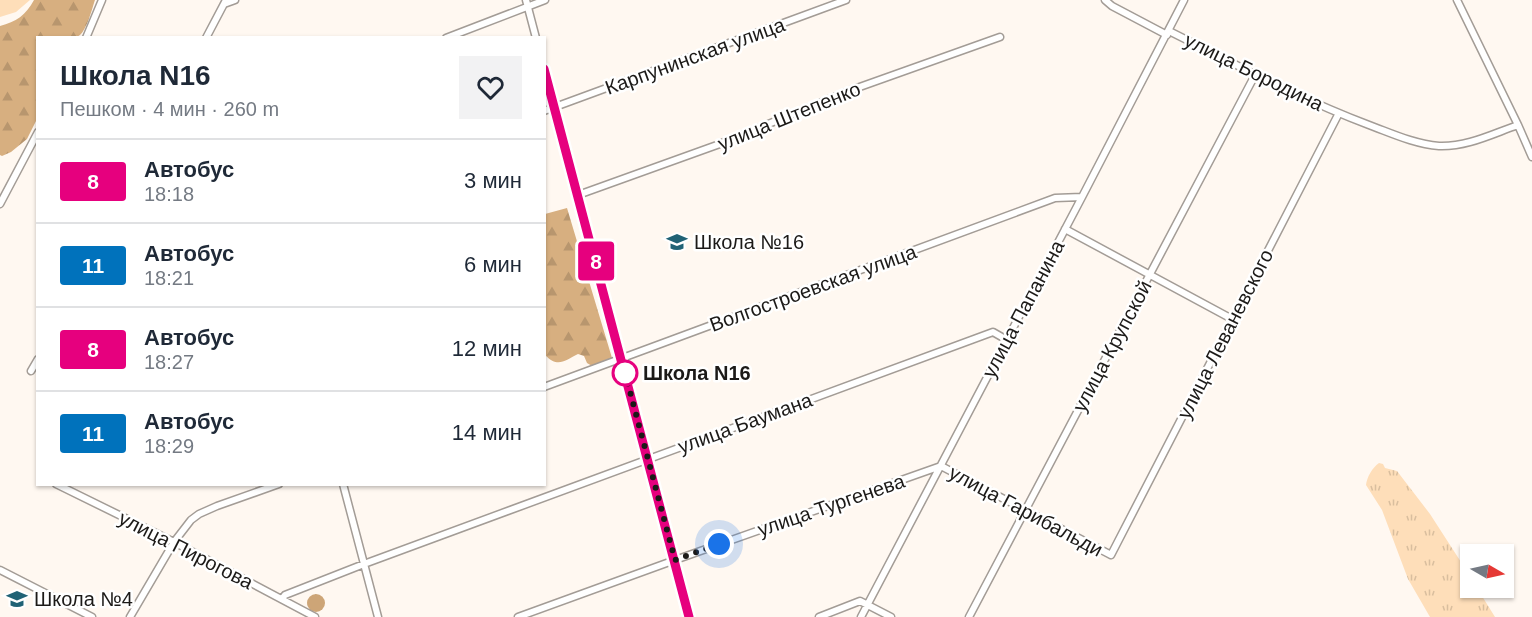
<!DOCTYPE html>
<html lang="ru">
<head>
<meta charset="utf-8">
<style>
	:root { --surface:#fff; --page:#f2f2f3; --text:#1f2937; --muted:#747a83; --line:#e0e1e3 }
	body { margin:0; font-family:Arial,sans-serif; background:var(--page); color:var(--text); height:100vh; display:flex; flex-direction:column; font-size:22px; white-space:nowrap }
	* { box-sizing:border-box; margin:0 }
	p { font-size:20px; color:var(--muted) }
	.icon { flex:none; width:33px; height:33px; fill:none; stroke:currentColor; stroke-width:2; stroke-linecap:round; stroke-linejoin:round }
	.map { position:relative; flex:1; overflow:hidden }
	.panel { position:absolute; left:36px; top:36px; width:510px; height:450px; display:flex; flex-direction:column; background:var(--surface); border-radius:0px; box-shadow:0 2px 4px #0004 }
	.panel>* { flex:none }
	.badge { padding:0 12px; border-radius:4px; font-size:21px; line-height:39px }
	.needle { width:39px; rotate:99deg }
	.fabs { position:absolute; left:1460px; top:544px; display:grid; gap:12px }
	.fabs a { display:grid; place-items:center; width:54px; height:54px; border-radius:0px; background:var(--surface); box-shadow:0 2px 4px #0004; font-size:30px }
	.you { position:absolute; width:30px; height:30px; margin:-15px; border:4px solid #fff; border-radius:50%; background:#1a73e8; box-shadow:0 0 0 9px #1a73e833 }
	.map>.badge { position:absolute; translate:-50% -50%; box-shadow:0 0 0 3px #fff }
	.round { display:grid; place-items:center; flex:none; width:63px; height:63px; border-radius:0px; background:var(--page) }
	.headline { display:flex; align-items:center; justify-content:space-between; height:102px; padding:0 24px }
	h1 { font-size:28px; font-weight:700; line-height:45px }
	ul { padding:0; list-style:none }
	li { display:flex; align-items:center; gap:18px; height:84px; padding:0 24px; border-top:2px solid var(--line) }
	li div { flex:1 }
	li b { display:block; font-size:22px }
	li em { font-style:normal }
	li .badge { min-width:66px; font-weight:700; text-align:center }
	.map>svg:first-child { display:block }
	.grass { fill:url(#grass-tufts) }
	.forest { fill:url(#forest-firs) }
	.pitch { fill:#fedeb9 }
	.water { fill:url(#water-ripples) }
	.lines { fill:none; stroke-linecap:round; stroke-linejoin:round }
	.minor-casing { stroke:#a39c96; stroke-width:9 }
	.minor { stroke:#fff; stroke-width:6 }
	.line-casing { stroke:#fff; stroke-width:14 }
	.line { stroke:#e6007e; stroke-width:9 }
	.walk { stroke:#1c1a18; stroke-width:6; stroke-dasharray:0 10.8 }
	.stop-dot { fill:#fff; stroke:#e6007e; stroke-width:3 }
	.labels { text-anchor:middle; stroke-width:5; stroke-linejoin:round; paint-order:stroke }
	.street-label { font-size:20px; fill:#1c1a18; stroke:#fff }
	.poi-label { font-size:20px; fill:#1c1a18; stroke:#fff; text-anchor:start }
	.stop-label { font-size:20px; font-weight:bold; fill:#1c1a18; stroke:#fff; text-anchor:start }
</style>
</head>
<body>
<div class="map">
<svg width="1532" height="617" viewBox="0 0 1532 617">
	<defs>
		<pattern id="grass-tufts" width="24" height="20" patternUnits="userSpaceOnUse" patternTransform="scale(1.5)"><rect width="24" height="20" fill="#fedeb9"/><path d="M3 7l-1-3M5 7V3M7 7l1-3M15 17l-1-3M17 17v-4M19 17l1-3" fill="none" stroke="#d9be9e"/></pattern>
		<pattern id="forest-firs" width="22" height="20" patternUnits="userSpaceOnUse" patternTransform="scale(1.5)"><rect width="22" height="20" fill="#d7af80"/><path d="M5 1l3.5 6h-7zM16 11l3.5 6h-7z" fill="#b8966e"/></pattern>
		<pattern id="water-ripples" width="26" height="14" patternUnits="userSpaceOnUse" patternTransform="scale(1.5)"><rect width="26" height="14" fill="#cda577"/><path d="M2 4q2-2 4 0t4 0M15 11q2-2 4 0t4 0" fill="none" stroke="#af8d66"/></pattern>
	</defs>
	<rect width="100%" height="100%" fill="#fff8f1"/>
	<path class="grass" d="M 1379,463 L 1383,464 L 1385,468 L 1397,471 L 1430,514 L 1470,576 L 1470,588 L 1477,588 L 1495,617 L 1430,617 L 1408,579 L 1382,510 L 1366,485 C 1367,477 1372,468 1379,463 Z"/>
	<path class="forest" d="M 34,0 L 95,0 C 92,9 87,29 80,35 C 74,40 46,38 38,38 L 37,119 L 27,139 L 11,152 L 2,156 L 0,155 L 0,26 C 16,22 26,15 34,0 Z
		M 567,208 L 612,358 L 592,366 L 587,363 L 584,356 L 578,354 C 564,361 558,368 545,355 L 545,214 Z"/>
	<path class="pitch" d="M 0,0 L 30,0 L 16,12 L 0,17 Z"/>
	<path class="water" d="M307 603a9 9 0 1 1 18 0a9 9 0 1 1-18 0Z"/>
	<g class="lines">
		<g class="minor-casing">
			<path id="minor" d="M 526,0 L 536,38
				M 1105,0 L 1112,6 L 1167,35
				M 1457,0 L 1518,125 L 1532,157
				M 224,4 L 235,0
				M 1169,31 C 1235,64 1300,99 1369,125 C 1391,133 1414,144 1439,146 C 1467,147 1492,134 1518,125
				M 86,38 L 102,0
				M 206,38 L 226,0
				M 446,38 L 545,0
				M 544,69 L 689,617
				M 544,111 L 846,0
				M 578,195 L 717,145 L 854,89 L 1000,37
				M 0,204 L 38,132
				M 1065,229 L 1232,319
				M 31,371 L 38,359
				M 544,387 L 1055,198 L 1082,197
				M 56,484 L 174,542 L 315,617
				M 343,484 L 378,617
				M 0,570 L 92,617
				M 282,599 L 285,595 L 364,564 L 993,332 L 1007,340
				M 130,617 L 174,542 L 191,520 L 199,514 L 217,506 L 279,484
				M 518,617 L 675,560 L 941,466 L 1111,555 L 1339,113
				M 819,617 L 860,601 L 891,617
				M 861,617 L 1082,197 L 1184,0
				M 969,617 L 1255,75"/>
		</g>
		<use href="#minor" class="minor"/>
	</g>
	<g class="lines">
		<g class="line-casing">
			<path id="line" d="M 544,69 L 689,617"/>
		</g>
		<use href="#line" class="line"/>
		<path class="walk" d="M 625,373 L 675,560 L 719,544"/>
	</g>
	<defs>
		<g id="school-bare" transform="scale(1.62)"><path d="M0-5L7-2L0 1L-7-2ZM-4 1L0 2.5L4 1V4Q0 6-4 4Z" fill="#206275" stroke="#fff" stroke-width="2.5" paint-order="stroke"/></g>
	</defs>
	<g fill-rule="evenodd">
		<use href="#school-bare" x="677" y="242"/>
		<use href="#school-bare" x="17" y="599"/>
	</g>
	<circle class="stop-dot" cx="625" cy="373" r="12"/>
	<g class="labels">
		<g class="street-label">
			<text transform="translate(695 56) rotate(-20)" y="7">Карпунинская улица</text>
			<text transform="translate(1254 72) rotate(26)" y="7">улица Бородина</text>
			<text transform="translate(789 116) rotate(-22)" y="7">улица Штепенко</text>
			<text transform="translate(813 288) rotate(-20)" y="7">Волгостроевская улица</text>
			<text transform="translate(1023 309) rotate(-62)" y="7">улица Папанина</text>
			<text transform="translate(1225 334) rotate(-63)" y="7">улица Леваневского</text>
			<text transform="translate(1112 346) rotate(-62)" y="7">улица Крупской</text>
			<text transform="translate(745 423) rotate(-20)" y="7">улица Баумана</text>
			<text transform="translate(831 505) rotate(-19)" y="7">улица Тургенева</text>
			<text transform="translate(1026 511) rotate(28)" y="7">улица Гарибальди</text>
			<text transform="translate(186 550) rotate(27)" y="7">улица Пирогова</text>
		</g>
		<g class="poi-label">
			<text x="694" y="249">Школа №16</text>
			<text x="34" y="606">Школа №4</text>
		</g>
		<g class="stop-label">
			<text x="643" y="380">Школа N16</text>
		</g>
	</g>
</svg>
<div class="fabs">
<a><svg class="needle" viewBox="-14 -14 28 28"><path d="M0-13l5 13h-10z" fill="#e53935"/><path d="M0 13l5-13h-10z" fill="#747a83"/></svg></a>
</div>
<div class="you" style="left:719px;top:544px"></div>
<b class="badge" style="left:596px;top:261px;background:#e6007e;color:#fff">8</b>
<section class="panel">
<div class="headline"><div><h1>Школа N16</h1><p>Пешком · 4 мин · 260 m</p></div><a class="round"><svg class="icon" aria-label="heart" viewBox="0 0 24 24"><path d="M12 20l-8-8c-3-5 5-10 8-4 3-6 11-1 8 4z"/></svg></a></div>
<ul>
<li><span class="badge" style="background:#e6007e;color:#fff">8</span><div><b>Автобус</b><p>18:18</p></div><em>3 мин</em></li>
<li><span class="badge" style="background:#0072bc;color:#fff">11</span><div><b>Автобус</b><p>18:21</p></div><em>6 мин</em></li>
<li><span class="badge" style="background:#e6007e;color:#fff">8</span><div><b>Автобус</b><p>18:27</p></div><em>12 мин</em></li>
<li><span class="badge" style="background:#0072bc;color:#fff">11</span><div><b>Автобус</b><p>18:29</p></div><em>14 мин</em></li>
</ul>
</section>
</div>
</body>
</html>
